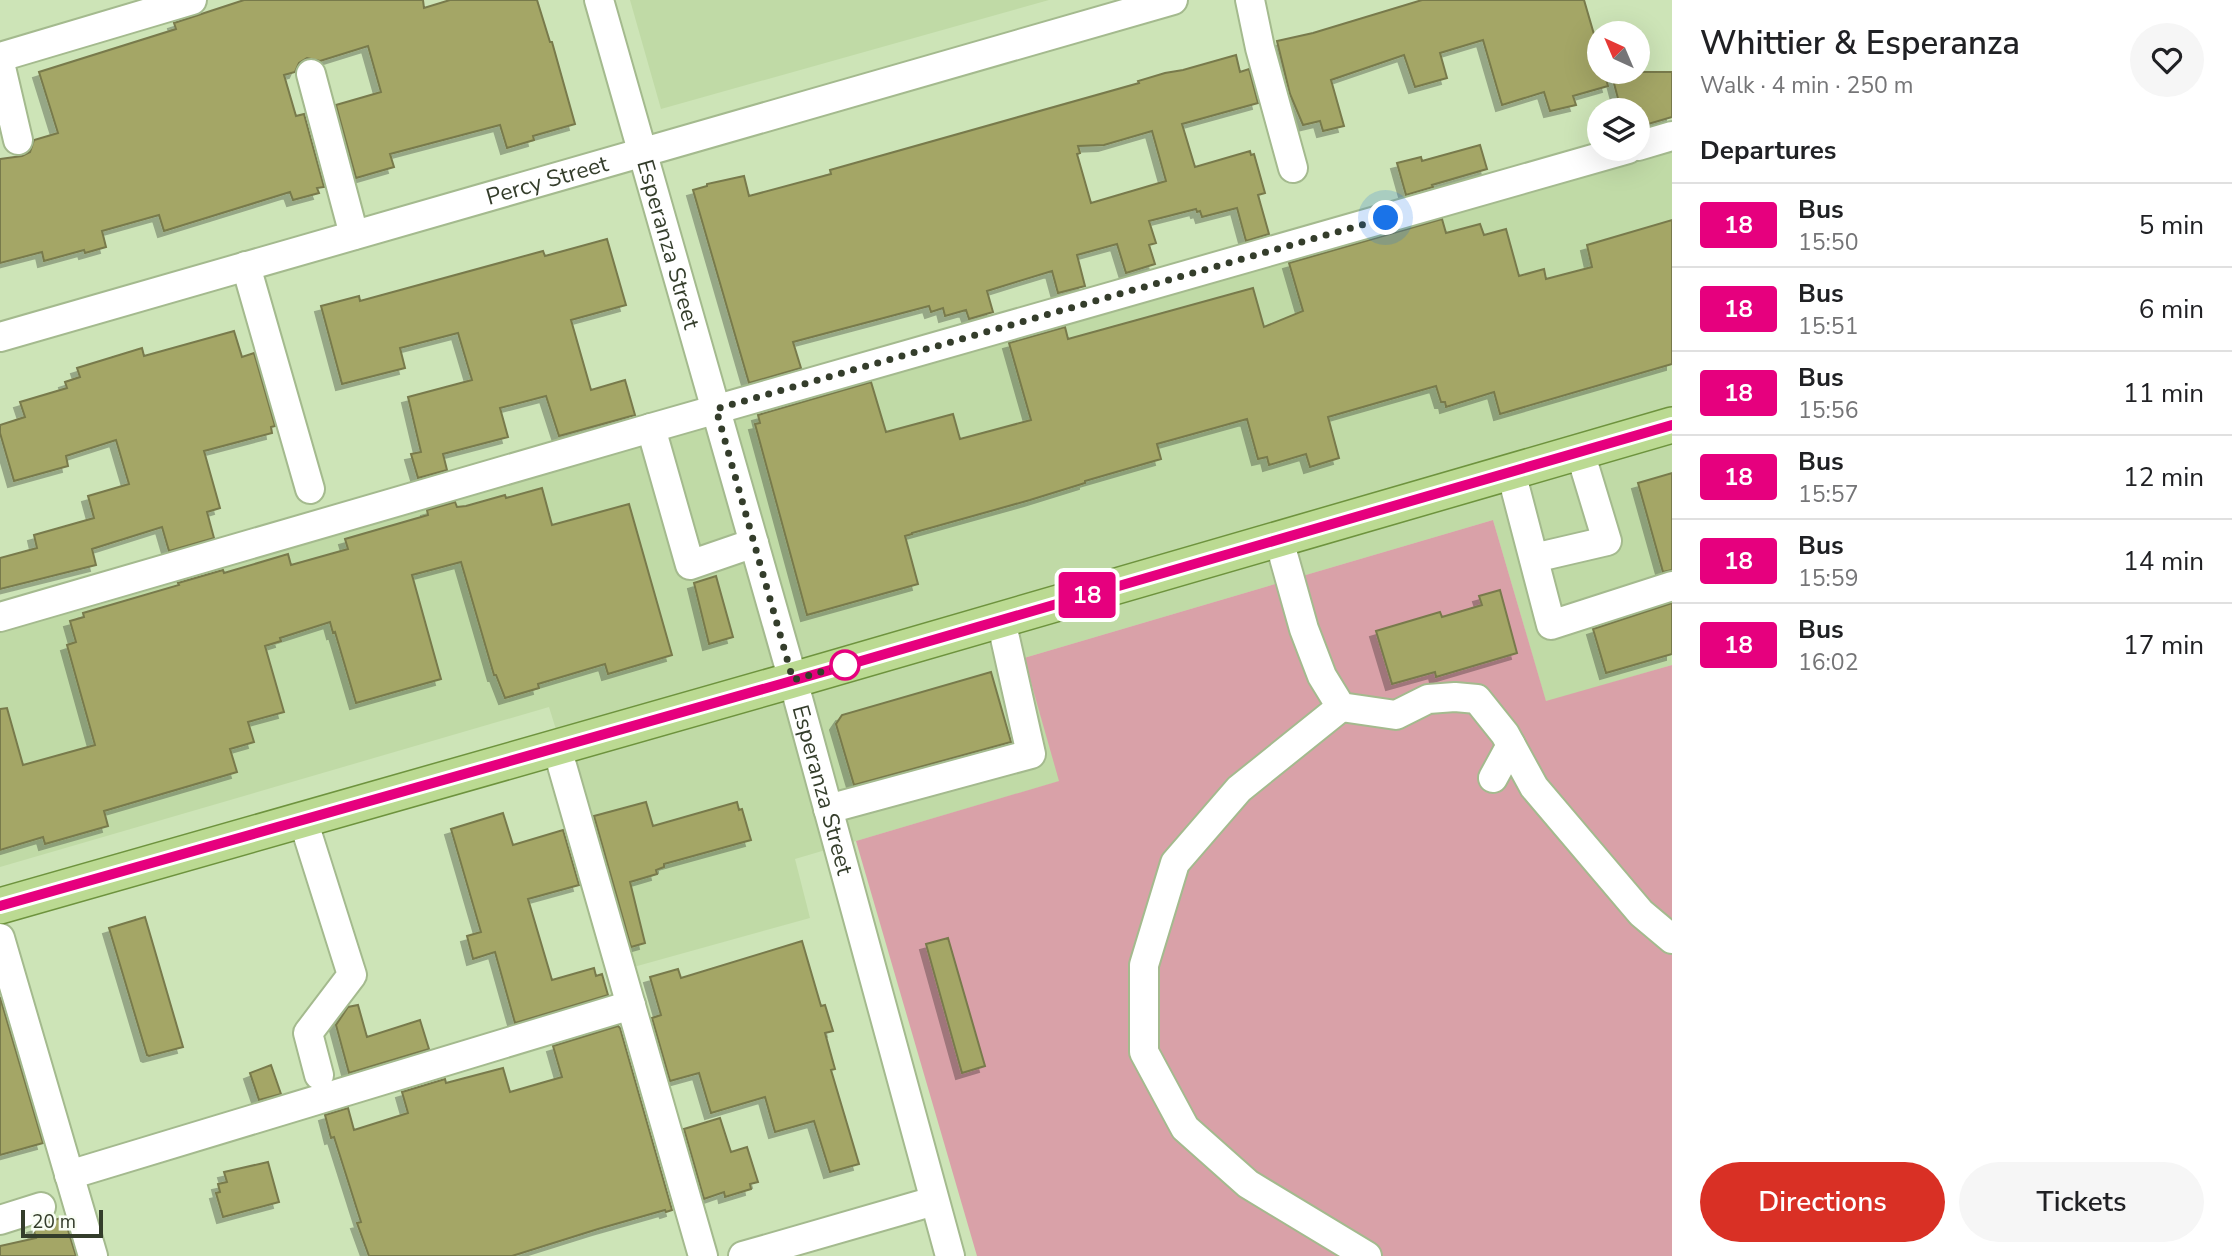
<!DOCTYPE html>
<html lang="en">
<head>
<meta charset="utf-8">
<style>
	:root { --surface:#fff; --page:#f6f6f6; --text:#202124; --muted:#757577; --line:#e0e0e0; --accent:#d93025 }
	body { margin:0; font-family:"Nunito Sans",sans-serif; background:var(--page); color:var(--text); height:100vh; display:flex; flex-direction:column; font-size:26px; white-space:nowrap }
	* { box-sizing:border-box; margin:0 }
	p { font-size:23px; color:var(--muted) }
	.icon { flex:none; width:38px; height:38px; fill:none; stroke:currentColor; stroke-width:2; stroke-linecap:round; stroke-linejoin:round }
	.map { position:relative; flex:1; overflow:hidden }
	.panel { display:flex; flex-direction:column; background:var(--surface); width:560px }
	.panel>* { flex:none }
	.badge { padding:0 14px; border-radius:5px; font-size:24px; line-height:46px }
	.needle { width:46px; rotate:316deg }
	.fabs { position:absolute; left:1587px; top:21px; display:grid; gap:14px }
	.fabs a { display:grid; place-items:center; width:63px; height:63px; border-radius:50%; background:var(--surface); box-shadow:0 7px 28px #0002; font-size:35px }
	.scale { position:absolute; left:21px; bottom:18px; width:82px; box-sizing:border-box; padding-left:7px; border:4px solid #343d2b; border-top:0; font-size:19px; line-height:24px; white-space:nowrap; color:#343d2b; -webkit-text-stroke:5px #f9fef5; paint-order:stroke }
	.you { position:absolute; width:35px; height:35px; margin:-18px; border:5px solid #fff; border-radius:50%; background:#1a73e8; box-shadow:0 0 0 10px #1a73e833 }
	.map>.badge { position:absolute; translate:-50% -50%; box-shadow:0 0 0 4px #fff }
	h2 { padding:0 28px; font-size:26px; line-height:63px }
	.round { display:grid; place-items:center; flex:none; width:74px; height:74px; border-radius:37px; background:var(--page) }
	.head { display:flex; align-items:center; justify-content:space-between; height:119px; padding:0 28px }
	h1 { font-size:33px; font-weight:600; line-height:52px }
	.button { display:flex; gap:14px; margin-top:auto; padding:14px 28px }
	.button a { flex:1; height:80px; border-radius:42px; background:var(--accent); color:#fff; font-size:28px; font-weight:600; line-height:80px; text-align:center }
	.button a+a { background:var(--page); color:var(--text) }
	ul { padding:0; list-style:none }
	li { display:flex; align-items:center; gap:21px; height:84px; padding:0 28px; border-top:2px solid var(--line) }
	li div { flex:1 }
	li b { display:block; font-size:26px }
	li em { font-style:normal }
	li .badge { min-width:77px; font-weight:700; text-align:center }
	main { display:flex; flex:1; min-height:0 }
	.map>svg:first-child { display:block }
	.built { fill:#c0daa6 }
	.green { fill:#d9a1a8 }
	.building { fill:#a4a666; stroke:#787a4c; stroke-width:2; fill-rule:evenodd; filter:url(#shadow) }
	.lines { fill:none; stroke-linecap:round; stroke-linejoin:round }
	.minor-casing { stroke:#a4ba8e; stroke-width:32 }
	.major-casing { stroke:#6e933e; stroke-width:38 }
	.minor { stroke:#fff; stroke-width:28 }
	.major { stroke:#bbda92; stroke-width:35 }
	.line-casing { stroke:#fff; stroke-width:16 }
	.line { stroke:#e6007e; stroke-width:10 }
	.walk { stroke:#343d2b; stroke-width:7; stroke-dasharray:0 12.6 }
	.stop-dot { fill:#fff; stroke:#e6007e; stroke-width:3.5 }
	.labels { text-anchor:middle; stroke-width:7; stroke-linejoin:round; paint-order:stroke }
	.street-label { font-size:23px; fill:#343d2b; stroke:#f9fef5 }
</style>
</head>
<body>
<main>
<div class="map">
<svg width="1672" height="1256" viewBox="0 0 1672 1256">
	<defs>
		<filter id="shadow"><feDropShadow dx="-6" dy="6" stdDeviation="0" flood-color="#0004"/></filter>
	</defs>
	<rect width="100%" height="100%" fill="#cde4b7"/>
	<path class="built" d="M 630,0 L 1049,0 L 661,109 Z
		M 1672,150 L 1672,665 L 1546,702 L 1493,520 L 1024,658 L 1060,781 L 795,859 L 810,918 L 630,968 L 549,707 L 0,867 L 0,616 Z"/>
	<path class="green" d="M 1493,520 L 1546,701 L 1672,665 L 1672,1256 L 977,1256 L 856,841 L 1059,781 L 1024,658 Z"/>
	<path class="building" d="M 244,0 L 423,0 L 424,8 L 450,0 L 537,0 L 550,42 L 552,42 L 575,124 L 533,136 L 534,140 L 507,148 L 500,125 L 390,154 L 394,167 L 356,178 L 336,105 L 381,92 L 368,46 L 320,61 L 307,58 L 299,63 L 295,72 L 284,75 L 296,116 L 304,114 L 324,187 L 317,188 L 319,193 L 293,200 L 290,192 L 164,231 L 159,215 L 102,231 L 106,247 L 85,253 L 84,250 L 44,261 L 42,252 L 0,263 L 0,159 L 22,156 L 30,152 L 34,140 L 58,133 L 39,72 L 176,29 L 174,23 Z
		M 1422,0 L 1584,0 L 1600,55 L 1600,72 L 1604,72 L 1608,86 L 1573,96 L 1576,105 L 1550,111 L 1544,92 L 1502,105 L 1483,40 L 1440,53 L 1447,78 L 1415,87 L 1404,55 L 1331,80 L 1344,126 L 1323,131 L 1320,121 L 1303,125 L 1290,94 L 1277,41 L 1313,33 Z
		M 1236,55 L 1240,72 L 1249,69 L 1258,103 L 1182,124 L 1195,167 L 1250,151 L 1251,155 L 1254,154 L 1265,193 L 1258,195 L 1269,234 L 1246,241 L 1237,208 L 1202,217 L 1200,211 L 1197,212 L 1196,209 L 1149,221 L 1156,243 L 1149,245 L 1155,264 L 1126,273 L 1117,244 L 1077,255 L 1085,286 L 1058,293 L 1052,271 L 987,291 L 993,312 L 969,319 L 966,310 L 945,316 L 943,308 L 931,312 L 929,306 L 793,342 L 801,368 L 749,383 L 693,190 L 707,186 L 707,184 L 744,176 L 749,196 L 831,174 L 830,170 L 1139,83 L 1138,81 L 1165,73 L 1183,70 ZM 1152,131 L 1166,181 L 1091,203 L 1077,154 L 1080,153 L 1078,146 L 1104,145 Z
		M 1611,72 L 1672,72 L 1672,117 L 1638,127 L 1638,110 L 1621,110 Z
		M 1480,145 L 1487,169 L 1432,185 L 1433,187 L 1406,195 L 1397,163 L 1421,157 L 1422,161 Z
		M 1442,219 L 1446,233 L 1480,224 L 1484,235 L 1506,229 L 1519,276 L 1544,269 L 1546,279 L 1592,267 L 1587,245 L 1672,220 L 1672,364 L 1500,414 L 1494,392 L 1446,407 L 1445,402 L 1441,402 L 1436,386 L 1328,417 L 1339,458 L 1310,467 L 1306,454 L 1269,465 L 1267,457 L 1258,459 L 1247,419 L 1157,444 L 1161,459 L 1085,481 L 1085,483 L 1030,500 L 912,533 L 912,534 L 905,536 L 918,584 L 807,615 L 755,424 L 760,423 L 758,415 L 871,382 L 886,432 L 953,414 L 960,439 L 1031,420 L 1009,343 L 1065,327 L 1068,339 L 1253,288 L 1264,327 L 1303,311 L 1289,263 Z
		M 607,239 L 626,305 L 571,320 L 591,390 L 625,380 L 635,415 L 559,436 L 546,396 L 500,408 L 508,437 L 443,454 L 447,470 L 418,478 L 411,454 L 421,452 L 408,397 L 472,380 L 458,333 L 400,348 L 405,368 L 342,384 L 321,306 L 359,296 L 360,301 L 543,251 L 545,256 Z
		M 234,331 L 242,357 L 254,353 L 275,426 L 271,427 L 272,433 L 204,451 L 220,508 L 207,512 L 214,538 L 169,551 L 162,527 L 92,549 L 96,565 L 0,589 L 0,558 L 37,548 L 34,535 L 94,518 L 88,496 L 129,484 L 116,440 L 66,456 L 68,466 L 14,481 L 0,433 L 0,425 L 25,417 L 20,402 L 67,388 L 65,382 L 80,377 L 77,368 L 142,348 L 144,356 Z
		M 1672,473 L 1672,570 L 1663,572 L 1638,483 Z
		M 542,488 L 552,525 L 629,504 L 672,655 L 608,674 L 605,664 L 538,684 L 539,688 L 505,698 L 496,675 L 494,675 L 461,562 L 412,575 L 441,679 L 356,703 L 335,632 L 333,633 L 330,622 L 280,638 L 281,641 L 265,646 L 284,712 L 248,722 L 254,742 L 230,749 L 237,772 L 104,811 L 108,826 L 45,844 L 43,837 L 0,850 L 0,709 L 7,708 L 23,765 L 95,745 L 67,645 L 76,642 L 70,621 L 84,617 L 83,613 L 179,585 L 178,583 L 223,570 L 224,573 L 288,554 L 291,565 L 348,549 L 345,539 L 428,515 L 427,510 L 455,502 L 457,507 L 466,506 L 505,495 L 506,498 Z
		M 716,576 L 733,637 L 709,644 L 694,583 Z
		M 1500,590 L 1517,653 L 1436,677 L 1435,672 L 1392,684 L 1376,631 L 1440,612 L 1442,617 L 1482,605 L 1479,596 Z
		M 1672,603 L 1672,654 L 1606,673 L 1593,629 Z
		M 991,672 L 1011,742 L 854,785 L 836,724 L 842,715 Z
		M 646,802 L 653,826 L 737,802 L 739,810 L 742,809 L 751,840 L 664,864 L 664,867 L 656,870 L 657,874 L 630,882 L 645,943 L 631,947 L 594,816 Z
		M 503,813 L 513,845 L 563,830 L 579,885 L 528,899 L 552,980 L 594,968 L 596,976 L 602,974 L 608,995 L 515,1023 L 495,952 L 473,959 L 467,936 L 481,932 L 451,829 Z
		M 145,917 L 183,1047 L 149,1056 L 147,1055 L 109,928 Z
		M 948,938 L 985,1066 L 962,1073 L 926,944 Z
		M 802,941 L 821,1006 L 825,1005 L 833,1031 L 825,1033 L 835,1069 L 831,1070 L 859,1164 L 830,1172 L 814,1121 L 775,1132 L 765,1097 L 711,1113 L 699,1073 L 670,1081 L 652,1018 L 661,1015 L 650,977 L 678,969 L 681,978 Z
		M 0,997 L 43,1143 L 0,1155 Z
		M 358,1005 L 367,1037 L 420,1020 L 429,1049 L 349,1073 L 336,1025 L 348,1007 Z
		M 618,1026 L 620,1028 L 672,1210 L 666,1212 L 665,1210 L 598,1229 L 512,1256 L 369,1256 L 357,1223 L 361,1222 L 334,1137 L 331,1138 L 325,1115 L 348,1108 L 354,1130 L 408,1113 L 402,1092 L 445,1079 L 446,1083 L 503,1068 L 510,1092 L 562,1077 L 553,1046 Z
		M 271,1065 L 281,1094 L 259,1100 L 250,1073 Z
		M 720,1118 L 731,1152 L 747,1147 L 758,1182 L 750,1184 L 751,1189 L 725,1197 L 724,1192 L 704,1199 L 684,1129 Z
		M 268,1162 L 279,1202 L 223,1217 L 216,1193 L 220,1192 L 218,1184 L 227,1182 L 224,1172 Z
		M 64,1217 L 76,1256 L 0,1256 L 0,1246 L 36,1238 L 33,1227 Z"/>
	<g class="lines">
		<g class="minor-casing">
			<g id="minor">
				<path id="s1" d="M 599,0 L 793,680 L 950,1256"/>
				<path d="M 1250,0 L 1260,48 L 1293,168"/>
				<path d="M 0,57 L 192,0"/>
				<path d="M 0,63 L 18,140"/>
				<path d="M 311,74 L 354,235"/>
				<path d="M 1638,146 L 1672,136"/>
				<path d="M 246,266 L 310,489"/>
				<path id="s2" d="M 0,337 L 1173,0"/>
				<path d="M 651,428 L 690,565 L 754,543"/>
				<path d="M 1511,472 L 1551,625 L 1672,586"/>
				<path d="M 1279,540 L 1304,629 L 1322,676 L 1341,707 L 1396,715 L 1428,699 L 1455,697 L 1477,699 L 1505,734 L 1534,787 L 1641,913 L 1672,939"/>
				<path d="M 1534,558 L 1607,541 L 1580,452"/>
				<path d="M 0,617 L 651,428 L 1628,149"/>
				<path d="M 1341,707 L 1239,789 L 1175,863 L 1144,965 L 1144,1052 L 1185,1128 L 1248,1184 L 1367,1256"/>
				<path d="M 557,748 L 703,1256"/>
				<path d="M 1493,778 L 1511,745"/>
				<path d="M 828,809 L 1031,754 L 1001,620"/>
				<path d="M 303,820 L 352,975 L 308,1033 L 319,1075"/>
				<path d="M 0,938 L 93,1256"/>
				<path d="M 69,1175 L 631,1005"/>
				<path d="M 0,1220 L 41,1207"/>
				<path d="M 743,1256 L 934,1201"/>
			</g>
		</g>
		<g class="major-casing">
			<path id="major" d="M 0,906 L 793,680 L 1672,425"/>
		</g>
		<use href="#minor" class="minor"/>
		<use href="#major" class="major"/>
	</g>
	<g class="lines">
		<g class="line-casing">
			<path id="line" d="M 0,906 L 837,668 L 1672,425"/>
		</g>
		<use href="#line" class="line"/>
		<path class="walk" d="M 845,665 L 793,680 L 716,409 L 1386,218"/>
	</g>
	<circle class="stop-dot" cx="845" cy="665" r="14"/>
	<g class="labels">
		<g class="street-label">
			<text dy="8" stroke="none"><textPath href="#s2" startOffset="569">Percy Street</textPath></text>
			<text dy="8" stroke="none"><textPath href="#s1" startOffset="254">Esperanza Street</textPath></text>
			<text dy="8" stroke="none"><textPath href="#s1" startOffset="821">Esperanza Street</textPath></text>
		</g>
	</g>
</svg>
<div class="fabs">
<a><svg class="needle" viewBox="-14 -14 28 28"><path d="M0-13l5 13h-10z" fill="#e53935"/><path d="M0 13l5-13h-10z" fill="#757577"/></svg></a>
<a><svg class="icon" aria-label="layers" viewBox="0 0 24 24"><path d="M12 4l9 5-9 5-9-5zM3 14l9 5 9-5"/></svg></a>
</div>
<div class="scale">20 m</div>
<div class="you" style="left:1386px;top:218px"></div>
<b class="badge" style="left:1087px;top:595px;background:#e6007e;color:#fff">18</b>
</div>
<section class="panel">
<div class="head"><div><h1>Whittier &amp; Esperanza</h1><p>Walk · 4 min · 250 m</p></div><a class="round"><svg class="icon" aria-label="heart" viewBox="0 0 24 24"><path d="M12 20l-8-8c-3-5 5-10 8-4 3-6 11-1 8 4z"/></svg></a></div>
<h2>Departures</h2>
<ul>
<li><span class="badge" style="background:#e6007e;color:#fff">18</span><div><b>Bus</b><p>15:50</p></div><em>5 min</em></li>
<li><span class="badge" style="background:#e6007e;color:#fff">18</span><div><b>Bus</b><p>15:51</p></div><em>6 min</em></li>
<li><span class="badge" style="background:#e6007e;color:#fff">18</span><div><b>Bus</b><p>15:56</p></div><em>11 min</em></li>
<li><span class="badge" style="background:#e6007e;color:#fff">18</span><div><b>Bus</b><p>15:57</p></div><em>12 min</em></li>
<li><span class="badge" style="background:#e6007e;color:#fff">18</span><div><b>Bus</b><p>15:59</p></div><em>14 min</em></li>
<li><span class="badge" style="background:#e6007e;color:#fff">18</span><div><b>Bus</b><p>16:02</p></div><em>17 min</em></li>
</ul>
<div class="button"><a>Directions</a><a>Tickets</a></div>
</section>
</main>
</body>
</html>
